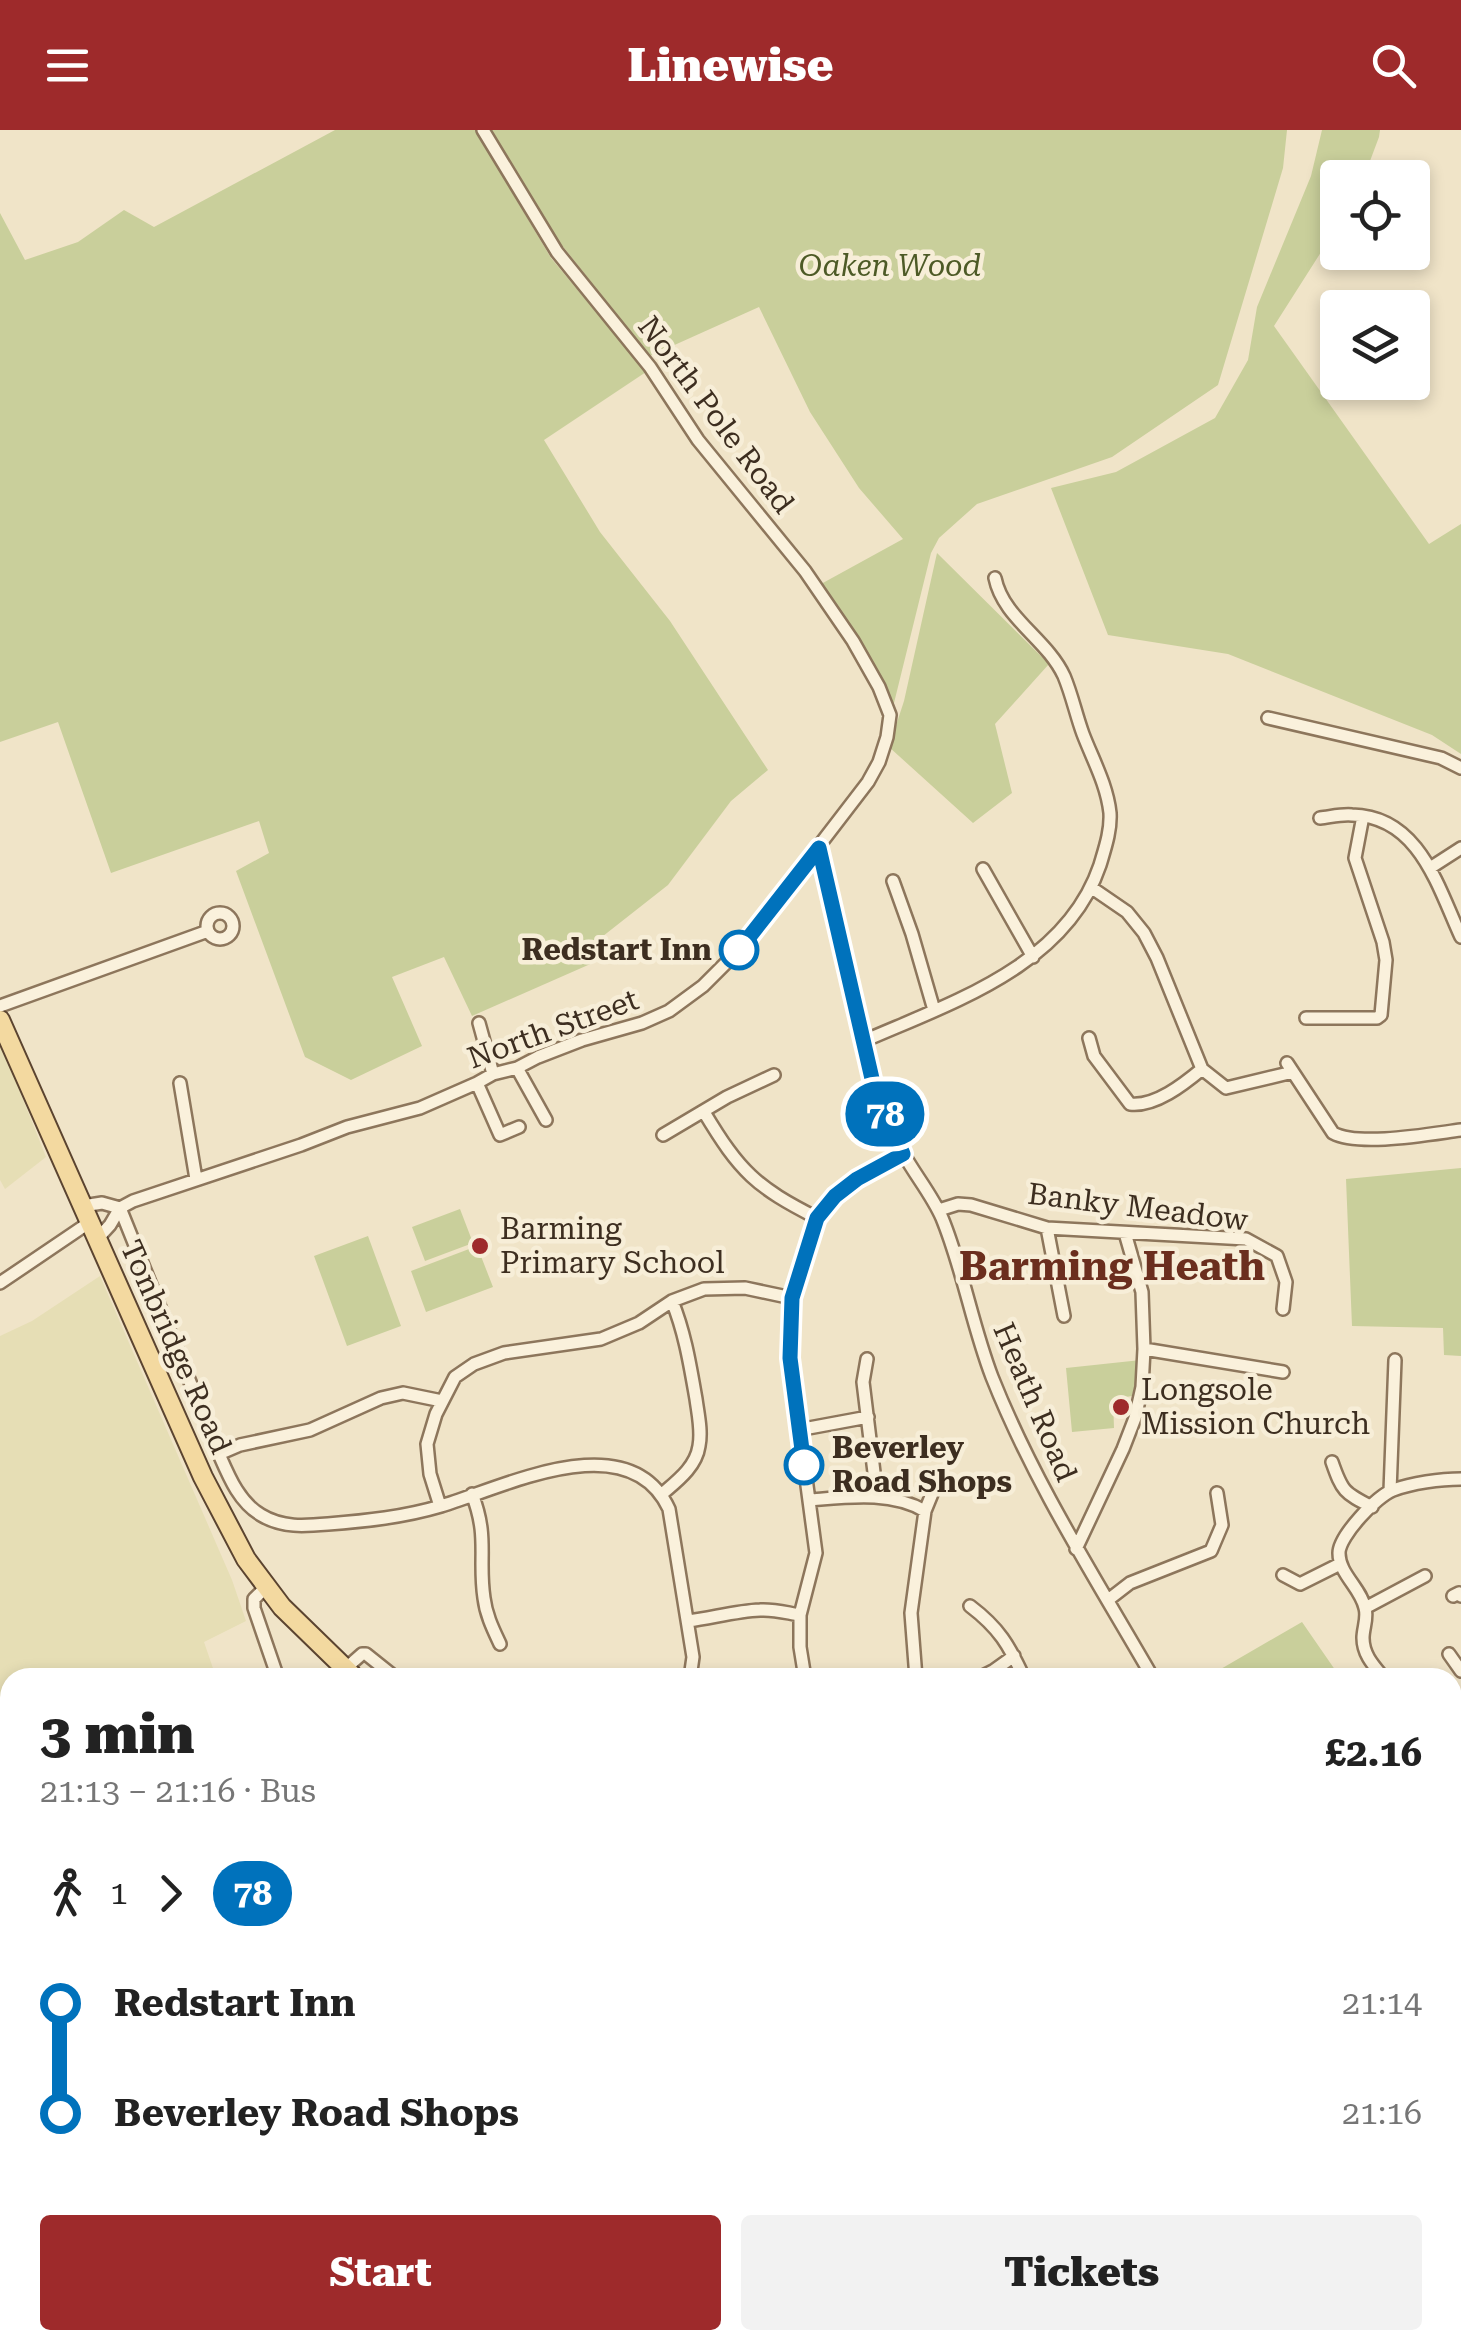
<!DOCTYPE html>
<html lang="en">
<head>
<meta charset="utf-8">
<style>
	:root { --surface:#fff; --page:#f2f2f2; --text:#222; --muted:#767676; --accent:#9e2a2b }
	body { margin:0; font-family:"Roboto Serif",serif; background:var(--page); color:var(--text); height:100vh; display:flex; flex-direction:column; font-size:38px; white-space:nowrap }
	* { box-sizing:border-box; margin:0 }
	p { font-size:32px; color:var(--muted) }
	.icon { flex:none; width:55px; height:55px; fill:none; stroke:currentColor; stroke-width:2; stroke-linecap:round; stroke-linejoin:round }
	.map { position:relative; flex:1; overflow:hidden }
	.panel { position:absolute; left:0px; top:1538px; width:1462px; height:682px; display:flex; flex-direction:column; background:var(--surface); border-radius:30px 30px 0 0; box-shadow:0 5px 15px #0003 }
	.panel>* { flex:none }
	.badge { padding:0 20px; border-radius:32px; font-size:35px; line-height:65px }
	.buttons { position:absolute; left:1320px; top:30px; display:grid; gap:20px }
	.buttons a { display:grid; place-items:center; width:110px; height:110px; border-radius:10px; background:var(--surface); box-shadow:0 5px 15px #0003; font-size:50px }
	.map>.badge { position:absolute; translate:-50% -50%; box-shadow:0 0 0 5px #fff }
	.legs { display:flex; align-items:center; gap:15px; height:110px; padding:0 40px; font-size:32px }
	.legs p { margin-inline-start:auto }
	.overview { display:flex; align-items:center; justify-content:space-between; height:170px; padding:0 40px }
	h1 { font-size:55px; font-weight:800; line-height:75px }
	.button { display:flex; gap:20px; margin-top:auto; padding:20px 40px }
	.button a { flex:1; height:115px; border-radius:10px; background:var(--accent); color:#fff; font-size:40px; font-weight:800; line-height:115px; text-align:center }
	.button a+a { background:var(--page); color:var(--text) }
	ul { padding:0 40px; list-style:none }
	li { display:flex; align-items:center; gap:35px; height:110px; font-size:38px }
	li i { display:grid; place-items:center; width:15px; height:100%; margin:0 12px; background:currentColor }
	li i::after { content:''; width:25px; height:25px; margin:-12px; border:8px solid; border-radius:50%; background:var(--surface) }
	li p { margin-inline-start:auto }
	li:first-child i { background:linear-gradient(#0000 50%,currentColor 0) }
	li:last-child i { background:linear-gradient(currentColor 50%,#0000 0) }
	header { display:flex; justify-content:space-between; align-items:center; height:130px; padding:0 40px; background:var(--accent); color:#fff; font-size:45px; font-weight:800 }
	.map>svg:first-child { display:block }
	.farmland { fill:#e6deb5 }
	.green { fill:#c9cf9b }
	.lines { fill:none; stroke-linecap:round; stroke-linejoin:round }
	.minor-casing { stroke:#8d765c; stroke-width:16 }
	.tertiary-casing { stroke:#8d765c; stroke-width:19 }
	.secondary-casing { stroke:#6f573f; stroke-width:20 }
	.primary-casing { stroke:#5b4430; stroke-width:22 }
	.minor { stroke:#faf1dc; stroke-width:11 }
	.tertiary { stroke:#faf1dc; stroke-width:14 }
	.secondary { stroke:#faf1dc; stroke-width:15 }
	.primary { stroke:#f3d9a0; stroke-width:18 }
	.line-1-casing { stroke:#fff; stroke-width:22 }
	.line-1 { stroke:#0072bc; stroke-width:15 }
	.stop-1-dot { fill:#fff; stroke:#0072bc; stroke-width:5 }
	.poi-dot { fill:#9e2a2b; stroke:#f7eed8; stroke-width:4 }
	.labels { text-anchor:middle; stroke-width:9; stroke-linejoin:round; paint-order:stroke }
	.park-label { font-size:30px; font-style:italic; fill:#4d5a26; stroke:#f7eed8 }
	.street-label { font-size:30px; fill:#3d2e20; stroke:#f7eed8 }
	.stop-label { font-size:30px; font-weight:bold; fill:#3d2e20; stroke:#f7eed8; text-anchor:end }
	.poi-label { font-size:30px; fill:#3d2e20; stroke:#f7eed8; text-anchor:start }
	.district-label { font-size:40px; font-weight:bold; fill:#6b2e1e; stroke:#f7eed8 }
</style>
</head>
<body>
<header><svg class="icon" aria-label="menu" viewBox="0 0 24 24"><path d="M4 6h16M4 12h16M4 18h16"/></svg>Linewise<svg class="icon" aria-label="search" viewBox="0 0 24 24"><circle cx="10" cy="10" r="6"/><path d="M15 15l6 6"/></svg></header>
<div class="map">
<svg width="1461" height="2219" viewBox="0 0 1461 2219">
	<rect width="100%" height="100%" fill="#f0e4c8"/>
	<path class="farmland" d="M 0,911 L 46,1027 L 5,1059 L 0,1050 Z
		M 100,1146 L 232,1450 L 246,1491 L 204,1512 L 216,1547 L 10,1548 L 10,2014 L 0,2019 L 0,1206 L 32,1191 Z
		M 10,2032 L 10,2210 L 451,2210 L 435,2219 L 0,2219 L 0,2036 Z"/>
	<path class="green" d="M 335,0 L 475,0 L 551,128 L 646,242 L 544,310 L 600,402 L 670,491 L 768,640 L 731,671 L 668,755 L 598,810 L 604,828 L 472,886 L 444,827 L 392,847 L 422,916 L 351,950 L 305,927 L 236,741 L 269,723 L 259,691 L 111,743 L 58,592 L 0,612 L 0,83 L 25,130 L 78,112 L 124,80 L 154,97 Z
		M 483,0 L 1287,0 L 1283,38 L 1218,255 L 1112,327 L 977,374 L 939,408 L 931,423 L 893,577 L 867,522 L 821,454 L 903,409 L 859,358 L 810,282 L 759,177 L 650,226 L 545,94 Z
		M 1322,0 L 1380,0 L 1379,7 L 1364,47 L 1338,48 L 1337,97 L 1274,196 L 1429,414 L 1461,394 L 1461,624 L 1432,605 L 1228,524 L 1108,505 L 1051,358 L 1116,342 L 1215,288 L 1248,230 L 1257,177 L 1311,46 Z
		M 937,423 L 1049,534 L 995,594 L 1012,663 L 973,693 L 889,617 L 904,571 Z
		M 1461,1038 L 1461,1226 L 1444,1225 L 1443,1198 L 1352,1196 L 1346,1049 Z
		M 460,1079 L 473,1113 L 425,1131 L 412,1097 Z
		M 368,1106 L 401,1196 L 347,1216 L 314,1126 Z
		M 477,1116 L 493,1157 L 426,1182 L 411,1141 Z
		M 1141,1230 L 1132,1266 L 1113,1269 L 1114,1298 L 1072,1302 L 1066,1238 Z
		M 1302,1492 L 1340,1547 L 1207,1547 Z
		M 1287,2210 L 1337,2210 L 1345,2219 L 1279,2219 L 1288,2212 Z"/>
	<g class="lines">
		<g class="minor-casing">
			<path id="minor" d="M 1268,588 L 1441,628 L 1461,638
				M 1320,688 C 1330,687 1341,684 1352,685 C 1419,686 1438,757 1461,807
				M 819,718 L 873,953 C 882,977 891,1001 903,1023 C 915,1045 932,1065 942,1088 C 963,1139 972,1195 992,1247 C 1034,1353 1096,1449 1153,1548
				M 1430,738 L 1461,718
				M 983,739 L 1033,827
				M 893,751 L 912,804 L 934,880
				M 1092,758 L 1127,782 L 1144,803 L 1157,828 L 1202,939 L 1226,958 L 1293,942
				M207 796a13 13 0 1 1 26 0a13 13 0 1 1-26 0Z
				M 0,876 L 208,801
				M 1306,888 L 1377,888 L 1381,885 L 1386,830 L 1383,812 L 1355,728 L 1363,686
				M 479,893 L 493,944
				M 1089,908 L 1094,926 L 1130,974 C 1155,977 1184,954 1202,939
				M 864,911 C 953,872 1066,836 1100,735 C 1105,718 1111,701 1110,683 C 1107,655 1093,630 1083,604 C 1076,585 1072,565 1064,546 C 1047,509 1003,488 995,448
				M 1287,933 L 1333,1003 C 1359,1017 1430,1004 1461,1000
				M 517,938 L 546,990
				M 180,953 L 196,1049
				M 477,953 L 500,1005 L 519,997
				M 704,982 C 740,1042 756,1057 817,1088
				M 663,1005 L 727,967 L 774,945
				M 83,1076 L 102,1073 L 120,1078
				M 120,1078 L 219,1324 C 229,1347 239,1372 261,1385 C 282,1398 305,1396 328,1394 C 366,1391 404,1387 441,1376 C 504,1357 629,1293 669,1379 L 693,1527 L 690,1548
				M 939,1080 L 958,1074 L 971,1075 L 1047,1098 L 1246,1109 L 1277,1126 L 1286,1152 L 1283,1179
				M 1047,1098 L 1064,1186
				M 98,1108 L 110,1095 L 120,1078 L 133,1071 L 301,1015 L 347,997 L 420,978 L 477,953 L 493,944 L 517,938 L 538,927 L 582,910 L 642,893 L 669,881 L 703,856 L 739,820 L 868,652 L 879,632 L 887,607 L 890,585 L 879,557 L 853,511 L 805,441 L 698,310 L 650,237 L 557,122 L 483,0
				M 0,1153 L 90,1092
				M 1144,1219 L 1283,1242
				M 867,1229 L 863,1252 L 877,1367
				M 798,1300 L 868,1287
				M 219,1324 L 240,1315 L 310,1300 L 381,1268 L 403,1263 L 442,1271
				M 1332,1332 C 1342,1361 1344,1363 1372,1377
				M 1390,1361 L 1395,1230
				M 472,1364 C 489,1407 478,1428 484,1468 C 486,1485 493,1499 500,1514
				M 662,1364 C 677,1351 696,1337 699,1316 C 702,1301 698,1284 696,1269 C 690,1235 685,1203 672,1171
				M 810,1370 C 848,1367 891,1361 925,1381
				M 440,1376 L 430,1344 L 427,1314 L 436,1284 L 455,1247 L 474,1234 L 504,1223 L 601,1209 L 639,1193 L 672,1171 L 704,1159 L 745,1158 L 792,1168
				M 1076,1419 L 1123,1319 L 1135,1288 L 1142,1257 L 1144,1219 L 1142,1162 L 1125,1103
				M 1283,1445 L 1300,1454 L 1340,1434
				M 266,1457 L 254,1469 L 254,1478 L 278,1548
				M 1453,1466 L 1459,1463 L 1461,1466
				M 1108,1470 L 1130,1453 L 1211,1421 L 1222,1395 L 1217,1363
				M 970,1476 C 999,1498 1009,1515 1024,1548
				M 1365,1478 L 1425,1446
				M 688,1491 C 712,1488 736,1481 760,1480 C 774,1479 787,1483 800,1485
				M 1449,1524 L 1461,1541
				M 345,1539 L 362,1524 L 366,1524 L 396,1548
				M 805,1548 L 800,1517 L 800,1485 L 816,1423 L 790,1228 L 792,1168 L 817,1088 L 835,1066 L 857,1049 L 903,1024
				M 916,1548 L 911,1483 L 925,1381 L 934,1359
				M 979,1548 L 993,1541 L 1014,1526
				M 1384,1548 C 1374,1536 1363,1525 1363,1508 C 1363,1498 1368,1488 1365,1478 C 1361,1458 1339,1444 1339,1423 C 1339,1406 1377,1366 1393,1360 C 1412,1353 1440,1349 1461,1349
				M 1452,1729 L 1461,1722
				M 1452,1858 L 1461,1868
				M 1452,1970 L 1461,1982
				M 0,2027 L 10,2022
				M 575,2210 L 579,2219
				M 1343,2210 L 1352,2219
				M 845,2219 L 857,2210
				M 1106,2219 L 1119,2210
				M 1207,2219 L 1220,2210
				M 1396,2219 L 1420,2211 L 1432,2219"/>
		</g>
		<g class="tertiary-casing">
			<path id="tertiary" d="M 614,2219 L 625,2210"/>
		</g>
		<g class="secondary-casing">
			<path id="secondary" d="M 1452,1642 L 1461,1636"/>
		</g>
		<g class="primary-casing">
			<path id="primary" d="M 0,890 L 203,1347 L 246,1429 L 282,1477 L 355,1548
				M 1452,2109 L 1461,2113"/>
		</g>
		<use href="#minor" class="minor"/>
		<use href="#tertiary" class="tertiary"/>
		<use href="#secondary" class="secondary"/>
		<use href="#primary" class="primary"/>
	</g>
	<g class="lines">
		<g class="line-1-casing">
			<path id="line-1" d="M 739,820 L 819,718 L 873,953 L 903,1024 L 857,1049 L 835,1066 L 817,1088 L 792,1168 L 790,1228 L 804,1335"/>
		</g>
		<use href="#line-1" class="line-1"/>
	</g>
	<g class="stop-1-dot">
		<circle cx="739" cy="820" r="18"/>
		<circle cx="804" cy="1335" r="18"/>
	</g>
	<g class="poi-dot">
		<circle cx="480" cy="1116" r="10"/>
		<circle cx="1121" cy="1277" r="10"/>
	</g>
	<g class="labels">
		<g class="park-label">
			<text x="890" y="146">Oaken Wood</text>
		</g>
		<g class="street-label">
			<text transform="translate(716 285) rotate(53)" y="10">North Pole Road</text>
			<text transform="translate(553 899) rotate(-20)" y="10">North Street</text>
			<text transform="translate(1138 1077) rotate(7)" y="10">Banky Meadow</text>
			<text transform="translate(176 1217) rotate(66)" y="10">Tonbridge Road</text>
			<text transform="translate(1035 1272) rotate(67)" y="10">Heath Road</text>
		</g>
		<g class="stop-label">
			<text x="712" y="830">Redstart Inn</text>
			<text x="832" y="1328" text-anchor="start">Beverley<tspan x="832" dy="34">Road Shops</tspan></text>
		</g>
		<g class="poi-label">
			<text x="500" y="1109">Barming<tspan x="500" dy="34">Primary School</tspan></text>
			<text x="1141" y="1270">Longsole<tspan x="1141" dy="34">Mission Church</tspan></text>
		</g>
		<g class="district-label">
			<text x="1112" y="1150">Barming Heath</text>
		</g>
	</g>
</svg>
<div class="buttons">
<a><svg class="icon" aria-label="locate" viewBox="0 0 24 24"><circle cx="12" cy="12" r="6"/><path d="M12 2v4M12 18v4M2 12h4M18 12h4"/></svg></a>
<a><svg class="icon" aria-label="layers" viewBox="0 0 24 24"><path d="M12 4l9 5-9 5-9-5zM3 14l9 5 9-5"/></svg></a>
</div>
<b class="badge" style="left:885px;top:984px;background:#0072bc;color:#fff">78</b>
<section class="panel">
<div class="overview"><div><h1>3 min</h1><p>21:13 – 21:16 · Bus</p></div><b>£2.16</b></div>
<div class="legs"><svg class="icon" aria-label="walk" viewBox="0 0 24 24"><circle cx="13" cy="4" r="2"/><path d="M13 8l-2 6 4 7M11 14l-3 7M7 12l3-4h3l4 4"/></svg>1<svg class="icon" aria-label="forward" viewBox="0 0 24 24"><path d="M9 5l7 7-7 7"/></svg><b class="badge" style="background:#0072bc;color:#fff">78</b></div>
<ul>
<li><i style="color:#0072bc"></i><b>Redstart Inn</b><p>21:14</p></li>
<li><i style="color:#0072bc"></i><b>Beverley Road Shops</b><p>21:16</p></li>
</ul>
<div class="button"><a>Start</a><a>Tickets</a></div>
</section>
</div>
</body>
</html>
